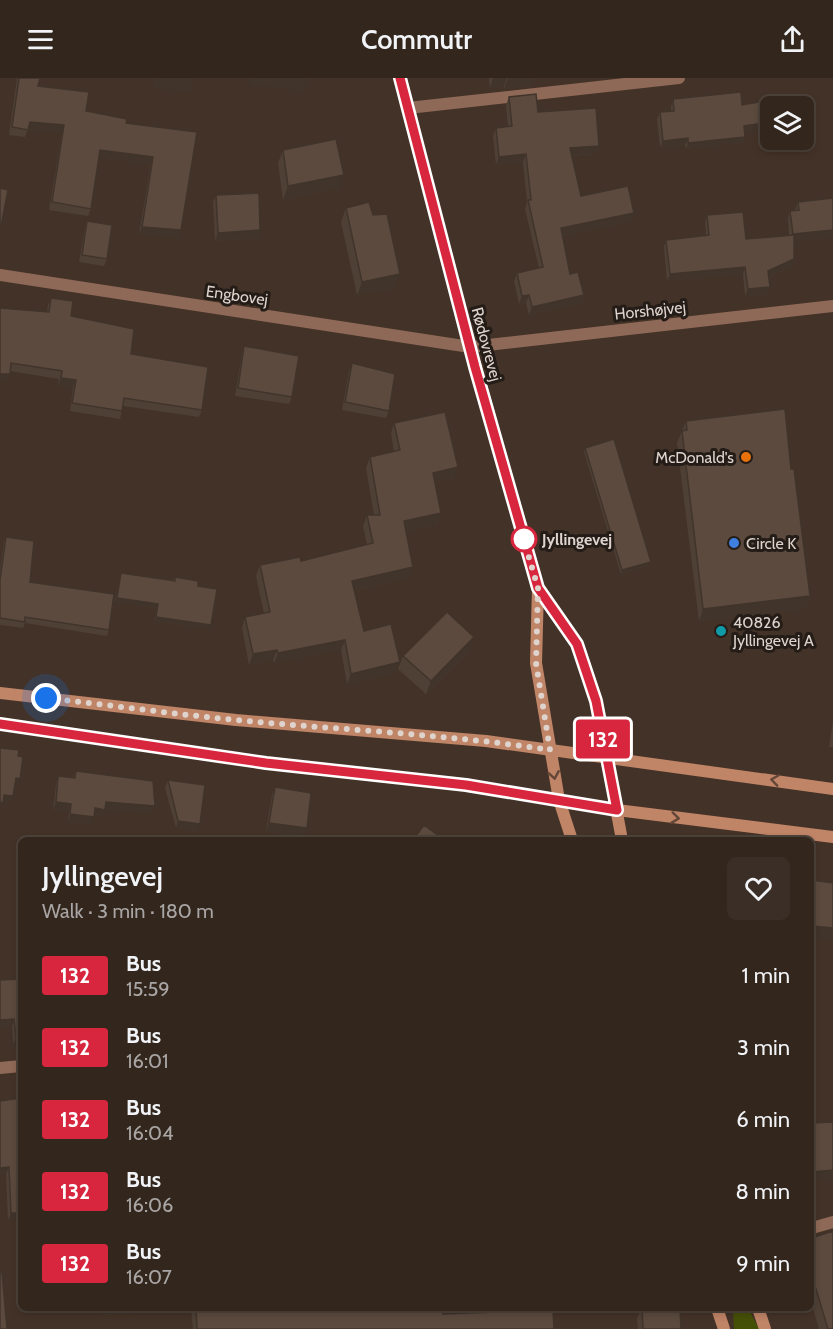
<!DOCTYPE html>
<html lang="en">
<head>
<meta charset="utf-8">
<style>
	:root { --surface:#32261d; --page:#3a2e26; --text:#f1f3f6; --muted:#a8a5a4; --line:#4d433b }
	body { margin:0; font-family:Cabin,sans-serif; background:var(--page); color:var(--text); height:100vh; display:flex; flex-direction:column; font-size:22px; white-space:nowrap }
	* { box-sizing:border-box; margin:0 }
	p { font-size:20px; color:var(--muted) }
	.icon { flex:none; width:33px; height:33px; fill:none; stroke:currentColor; stroke-width:2; stroke-linecap:round; stroke-linejoin:round }
	.map { position:relative; flex:1; overflow:hidden }
	.sheet { position:absolute; left:18px; top:759px; width:796px; height:474px; display:flex; flex-direction:column; background:var(--surface); border-radius:9px; box-shadow:0 3px 9px #0003,0 0 0 2px var(--line) }
	.sheet>* { flex:none }
	.badge { padding:0 12px; border-radius:4px; font-size:21px; line-height:39px }
	.fabs { position:absolute; left:760px; top:18px; display:grid; gap:12px }
	.fabs a { display:grid; place-items:center; width:54px; height:54px; border-radius:9px; background:var(--surface); box-shadow:0 3px 9px #0003,0 0 0 2px var(--line); font-size:30px }
	.you { position:absolute; width:30px; height:30px; margin:-15px; border:4px solid #fff; border-radius:50%; background:#1a73e8; box-shadow:0 0 0 9px #1a73e833 }
	.map>.badge { position:absolute; translate:-50% -50%; box-shadow:0 0 0 3px #fff }
	.round { display:grid; place-items:center; flex:none; width:63px; height:63px; border-radius:9px; background:var(--page) }
	.head { display:flex; align-items:center; justify-content:space-between; height:102px; padding:0 24px }
	h1 { font-size:28px; font-weight:600; line-height:45px }
	ul { padding:0; list-style:none }
	li { display:flex; align-items:center; gap:18px; height:72px; padding:0 24px }
	li div { flex:1 }
	li b { display:block; font-size:22px }
	li em { font-style:normal }
	li .badge { min-width:66px; font-weight:700; text-align:center }
	header { display:flex; justify-content:space-between; align-items:center; height:78px; padding:0 24px; background:var(--surface); font-size:27px; font-weight:600 }
	.map>svg:first-child { display:block }
	.green { fill:#455007 }
	.lines { fill:none; stroke-linecap:round; stroke-linejoin:round }
	.street { stroke:#8f6957; stroke-width:12 }
	.secondary { stroke:#c08467; stroke-width:12 }
	.wall { fill:#4f4035 }
	.shaded-wall { fill:#40342b }
	.building { fill:#5c4a3e; stroke:#40342b; stroke-width:1.5 }
	.oneway { stroke:#624637 }
	.line-casing { stroke:#fff; stroke-width:14 }
	.line { stroke:#d7263d; stroke-width:9 }
	.walk { stroke:#dfd4cd; stroke-width:6; stroke-dasharray:0 10.8 }
	.food-dot { fill:#e8710a; stroke:#241c17; stroke-width:2 }
	.stop-dot { fill:#fff; stroke:#d7263d; stroke-width:3 }
	.shop-dot { fill:#3f7fe0; stroke:#241c17; stroke-width:2 }
	.culture-dot { fill:#0f9aa8; stroke:#241c17; stroke-width:2 }
	.labels { text-anchor:middle; stroke-width:6; stroke-linejoin:round; paint-order:stroke }
	.street-label { font-size:16px; fill:#dfd4cd; stroke:#241c17 }
	.poi-label { font-size:16px; fill:#dfd4cd; stroke:#241c17; text-anchor:start }
	.stop-label { font-size:16px; font-weight:bold; fill:#dfd4cd; stroke:#241c17; text-anchor:start }
</style>
</head>
<body>
<header><svg class="icon" aria-label="menu" viewBox="0 0 24 24"><path d="M4 6h16M4 12h16M4 18h16"/></svg>Commutr<svg class="icon" aria-label="share" viewBox="0 0 24 24"><path d="M12 15V3M7 8l5-5 5 5M5 13v7h14v-7"/></svg></header>
<div class="map">
<svg width="833" height="1251" viewBox="0 0 833 1251">
	<rect width="100%" height="100%" fill="#433227"/>
	<path class="green" d="M 733,1230 L 748,1230 L 759,1251 L 734,1251 Z"/>
	<g class="lines">
		<path class="street" d="M 408,30 L 679,0
			M 0,197 L 470,269 L 833,228
			M 0,990 L 21,988
			M 812,1150 L 833,1144"/>
		<path class="secondary" d="M 400,0 L 470,269 L 538,510 L 536,585 L 559,722 L 572,762
			M 538,510 L 577,566 L 596,623 L 622,762
			M 0,615 L 236,642 L 486,663 L 833,711
			M 0,646 L 266,685 L 466,707 L 617,732 L 833,759
			M 717,1230 L 724,1251
			M 758,1230 L 765,1251"/>
	</g>
	<path class="wall" d="M 17,0 L 40,0 L 38,8 L 86,33 L 126,45 L 197,54 L 181,152 L 178,160 L 139,156 L 151,86 L 99,79 L 91,131 L 88,138 L 49,132 L 62,55 L 28,51 L 25,59 L 9,57 Z
		M 489,0 L 534,0 L 531,8 L 504,11 L 504,8 L 490,10 Z
		M 509,19 L 538,34 L 599,68 L 596,76 L 572,78 L 581,118 L 634,135 L 631,143 L 563,158 L 570,196 L 584,217 L 581,225 L 529,237 L 526,225 L 519,226 L 514,203 L 517,195 L 539,190 L 525,131 L 527,124 L 523,84 L 496,87 L 493,58 L 496,50 L 508,48 L 506,27 Z
		M 673,21 L 742,27 L 767,50 L 744,54 L 745,59 L 742,65 L 686,71 L 685,67 L 660,69 L 657,41 L 660,34 L 671,33 L 671,28 Z
		M 283,72 L 339,110 L 283,122 L 278,85 Z
		M 216,117 L 260,152 L 258,160 L 215,163 L 213,124 Z
		M 833,120 L 833,159 L 794,163 L 792,189 L 769,199 L 768,216 L 745,218 L 743,196 L 667,203 L 664,169 L 666,162 L 706,157 L 705,145 L 707,137 L 746,161 L 789,157 L 788,140 L 790,133 L 795,132 L 798,124 Z
		M 346,130 L 373,137 L 395,210 L 357,217 L 341,144 Z
		M 87,143 L 107,181 L 104,188 L 79,184 L 85,150 Z
		M 51,220 L 71,238 L 131,276 L 202,332 L 199,339 L 123,328 L 120,341 L 70,333 L 73,309 L 58,307 L 59,301 L 10,293 L 7,304 L 0,230 L 47,234 L 48,227 Z
		M 244,268 L 292,319 L 289,326 L 235,318 L 242,275 Z
		M 352,285 L 389,333 L 386,340 L 342,332 L 349,293 Z
		M 686,343 L 791,391 L 810,518 L 805,531 L 699,543 L 677,365 Z
		M 394,345 L 454,399 L 434,404 L 441,435 L 437,446 L 406,453 L 409,500 L 354,512 L 364,553 L 396,595 L 347,606 L 341,572 L 274,585 L 273,582 L 249,587 L 242,550 L 245,539 L 264,536 L 256,498 L 260,487 L 301,483 L 367,467 L 363,448 L 367,437 L 374,437 L 366,390 L 370,379 L 394,374 L 391,355 Z
		M 585,370 L 649,487 L 621,496 L 584,374 Z
		M 6,459 L 30,504 L 109,552 L 107,558 L 25,545 L 23,550 L 0,547 L 0,492 L 4,464 Z
		M 121,495 L 173,502 L 175,499 L 198,508 L 211,547 L 210,551 L 154,543 L 157,530 L 115,524 Z
		M 469,573 L 426,616 L 398,591 L 403,578 Z
		M 833,643 L 833,669 L 829,669 Z
		M 76,693 L 152,736 L 105,731 L 102,739 L 94,738 L 91,746 L 68,744 L 69,734 L 53,732 L 56,706 L 58,698 L 73,700 Z
		M 168,702 L 200,746 L 197,753 L 176,750 L 165,710 Z
		M 275,709 L 304,758 L 266,753 L 272,717 Z
		M 21,901 L 21,966 L 13,966 L 12,948 Z
		M 21,1020 L 21,1142 L 8,1142 L 6,1096 Z
		M 812,1160 L 833,1251 L 819,1251 L 812,1227 Z
		M 102,1230 L 443,1230 L 443,1236 L 554,1251 L 193,1251 L 191,1231 L 102,1237 Z
		M 641,1230 L 680,1230 L 681,1251 L 638,1251 L 637,1241 Z"/>
	<path class="shaded-wall" d="M 155,0 L 190,0 L 195,1 L 190,14 L 152,10 Z
		M 251,0 L 308,0 L 303,13 L 248,7 Z
		M 493,0 L 507,0 L 504,8 L 490,10 Z
		M 508,0 L 534,0 L 531,8 L 504,11 Z
		M 30,44 L 64,47 L 62,55 L 27,51 Z
		M 770,44 L 767,50 L 741,55 L 744,48 Z
		M 745,59 L 742,65 L 686,71 L 688,65 Z
		M 688,60 L 685,67 L 660,69 L 663,63 Z
		M 599,68 L 596,76 L 567,78 L 570,70 Z
		M 100,72 L 153,79 L 151,86 L 97,79 Z
		M 526,76 L 523,84 L 496,87 L 499,79 Z
		M 344,97 L 339,110 L 283,122 L 288,108 Z
		M 634,135 L 631,143 L 558,159 L 561,150 Z
		M 142,149 L 181,152 L 178,160 L 139,156 Z
		M 260,152 L 258,160 L 215,163 L 218,155 Z
		M 833,152 L 833,159 L 790,164 L 793,156 Z
		M 794,181 L 792,189 L 766,200 L 768,193 Z
		M 745,189 L 743,196 L 667,203 L 670,196 Z
		M 400,196 L 395,210 L 357,217 L 362,204 Z
		M 770,209 L 768,216 L 745,218 L 748,211 Z
		M 529,217 L 526,225 L 519,226 L 522,218 Z
		M 584,217 L 581,225 L 529,237 L 532,229 Z
		M 0,296 L 10,296 L 7,304 L 0,303 Z
		M 61,300 L 76,302 L 73,309 L 58,307 Z
		M 458,389 L 454,399 L 429,405 L 433,395 Z
		M 441,435 L 437,446 L 401,454 L 404,443 Z
		M 651,484 L 649,487 L 621,496 L 622,492 Z
		M 413,489 L 409,500 L 348,513 L 352,503 Z
		M 810,518 L 805,531 L 699,543 L 703,531 Z
		M 117,520 L 158,526 L 157,530 L 115,524 Z
		M 156,539 L 211,547 L 210,551 L 154,543 Z
		M 474,559 L 469,573 L 426,616 L 431,603 Z
		M 345,562 L 341,572 L 274,585 L 278,575 Z
		M 277,572 L 273,582 L 249,587 L 253,576 Z
		M 400,584 L 396,595 L 347,606 L 351,596 Z
		M 16,700 L 20,701 L 18,708 L 13,708 Z
		M 4,717 L 13,718 L 10,725 L 1,724 Z
		M 56,724 L 71,726 L 69,734 L 53,732 Z
		M 106,724 L 155,728 L 152,736 L 103,731 Z
		M 95,730 L 105,732 L 102,739 L 92,738 Z
		M 70,736 L 94,739 L 91,746 L 68,744 Z
		M 178,743 L 200,746 L 197,753 L 176,750 Z
		M 269,745 L 307,750 L 304,758 L 266,753 Z
		M 812,848 L 833,850 L 833,862 L 812,859 Z
		M 14,941 L 12,948 L 0,949 L 0,942 Z
		M 16,959 L 21,959 L 21,966 L 13,966 Z
		M 9,1089 L 6,1096 L 0,1097 L 0,1090 Z
		M 833,1092 L 833,1100 L 812,1101 L 812,1094 Z
		M 11,1135 L 21,1135 L 21,1142 L 8,1142 Z
		M 104,1230 L 192,1230 L 191,1231 L 102,1237 Z"/>
	<path class="building" d="M 19,0 L 40,0 L 38,8 L 89,14 L 86,33 L 127,41 L 126,45 L 197,54 L 181,152 L 142,149 L 153,79 L 100,72 L 91,131 L 52,124 L 64,47 L 30,44 L 28,52 L 12,49 Z
		M 741,14 L 742,27 L 766,23 L 770,44 L 744,48 L 745,59 L 688,65 L 688,60 L 663,63 L 660,34 L 674,33 L 673,21 Z
		M 536,16 L 538,34 L 596,30 L 599,68 L 570,70 L 581,118 L 628,108 L 634,135 L 561,150 L 570,196 L 578,194 L 584,217 L 532,229 L 529,217 L 522,218 L 517,195 L 543,189 L 528,122 L 531,122 L 526,76 L 499,79 L 496,50 L 512,48 L 509,19 Z
		M 336,61 L 344,97 L 288,108 L 283,72 Z
		M 0,110 L 8,112 L 1,148 L 0,148 Z
		M 259,115 L 260,152 L 218,155 L 216,117 Z
		M 833,120 L 833,152 L 793,156 L 790,133 L 799,132 L 798,124 Z
		M 369,124 L 373,137 L 387,136 L 400,196 L 362,204 L 346,130 Z
		M 743,134 L 746,161 L 794,157 L 794,181 L 768,193 L 770,209 L 748,211 L 745,189 L 670,196 L 666,162 L 709,157 L 707,137 Z
		M 87,143 L 112,147 L 107,181 L 82,177 Z
		M 51,220 L 73,223 L 71,238 L 134,251 L 131,276 L 208,289 L 202,332 L 124,320 L 122,333 L 72,325 L 76,302 L 61,300 L 62,293 L 11,285 L 10,296 L 0,296 L 0,230 L 49,234 Z
		M 244,268 L 299,278 L 292,319 L 238,310 Z
		M 352,285 L 395,296 L 389,333 L 345,324 Z
		M 785,331 L 791,391 L 794,391 L 810,518 L 703,531 L 682,353 L 687,352 L 686,343 Z
		M 445,334 L 458,389 L 433,395 L 441,435 L 404,443 L 413,489 L 352,503 L 364,553 L 391,546 L 400,584 L 351,596 L 345,562 L 278,575 L 277,572 L 253,576 L 245,539 L 270,534 L 260,487 L 300,479 L 301,483 L 373,465 L 367,437 L 380,437 L 370,379 L 400,372 L 394,345 Z
		M 614,361 L 651,484 L 622,492 L 585,370 Z
		M 6,459 L 34,463 L 30,504 L 114,516 L 109,552 L 25,539 L 25,544 L 0,540 L 0,502 Z
		M 121,495 L 175,503 L 175,499 L 198,503 L 198,508 L 217,511 L 211,547 L 156,539 L 158,526 L 117,520 Z
		M 447,534 L 474,559 L 431,603 L 403,578 Z
		M 0,670 L 19,672 L 18,678 L 23,679 L 20,701 L 16,700 L 13,718 L 4,717 L 3,725 L 0,724 Z
		M 76,693 L 153,703 L 155,728 L 106,724 L 105,732 L 95,730 L 94,739 L 70,736 L 71,726 L 56,724 L 58,698 L 75,700 Z
		M 168,702 L 205,707 L 200,746 L 178,743 Z
		M 275,709 L 311,715 L 307,750 L 269,745 Z
		M 424,747 L 444,762 L 413,762 Z
		M 812,802 L 833,805 L 833,850 L 812,848 Z
		M 21,901 L 21,959 L 16,959 L 14,941 L 0,942 L 0,902 Z
		M 21,1020 L 21,1135 L 11,1135 L 9,1089 L 0,1090 L 0,1023 Z
		M 833,1044 L 833,1092 L 812,1094 L 812,1045 Z
		M 833,1153 L 833,1251 L 828,1251 L 812,1198 L 812,1160 Z
		M 0,1194 L 2,1194 L 7,1251 L 0,1251 Z
		M 196,1230 L 443,1230 L 443,1236 L 553,1232 L 554,1251 L 197,1251 Z
		M 642,1230 L 680,1230 L 681,1251 L 643,1251 Z"/>
	<defs><path id="oneway-chevron" d="M-2-3.5L2.5 0L-2 3.5" fill="none" stroke-width="1.6" stroke-linecap="round" stroke-linejoin="round" transform="scale(1.5)"/></defs>
	<g class="oneway">
		<use href="#oneway-chevron" transform="translate(554 697) rotate(80)"/>
		<use href="#oneway-chevron" transform="translate(775 702) rotate(-172)"/>
		<use href="#oneway-chevron" transform="translate(675 740) rotate(7)"/>
	</g>
	<g class="lines">
		<g class="line-casing">
			<path id="line" d="M 0,646 L 266,685 L 466,707 L 617,732 L 596,623 L 577,566 L 538,510 L 475,289 L 400,0"/>
		</g>
		<use href="#line" class="line"/>
		<path class="walk" d="M 46,620 C 109,627 173,636 236,642 C 341,652 446,656 550,672 L 536,585 L 538,510 L 522,456 L 524,461"/>
	</g>
	<circle class="food-dot" cx="746" cy="379" r="6"/>
	<circle class="stop-dot" cx="524" cy="461" r="12"/>
	<circle class="shop-dot" cx="734" cy="465" r="6"/>
	<circle class="culture-dot" cx="721" cy="553" r="6"/>
	<g class="labels">
		<g class="street-label">
			<text transform="translate(237 217) rotate(8)" y="6">Engbovej</text>
			<text transform="translate(650 232) rotate(-6)" y="6">Horshøjvej</text>
			<text transform="translate(487 266) rotate(75)" y="6">Rødovrevej</text>
		</g>
		<g class="poi-label">
			<text x="734" y="385" text-anchor="end">McDonald's</text>
			<text x="746" y="471">Circle K</text>
			<text x="733" y="550">40826<tspan x="733" dy="18">Jyllingevej A</tspan></text>
		</g>
		<g class="stop-label">
			<text x="542" y="467">Jyllingevej</text>
		</g>
	</g>
</svg>
<div class="fabs">
<a><svg class="icon" aria-label="layers" viewBox="0 0 24 24"><path d="M12 4l9 5-9 5-9-5zM3 14l9 5 9-5"/></svg></a>
</div>
<div class="you" style="left:46px;top:620px"></div>
<b class="badge" style="left:603px;top:661px;background:#d7263d;color:#fff">132</b>
<section class="sheet">
<div class="head"><div><h1>Jyllingevej</h1><p>Walk · 3 min · 180 m</p></div><a class="round"><svg class="icon" aria-label="heart" viewBox="0 0 24 24"><path d="M12 20l-8-8c-3-5 5-10 8-4 3-6 11-1 8 4z"/></svg></a></div>
<ul>
<li><span class="badge" style="background:#d7263d;color:#fff">132</span><div><b>Bus</b><p>15:59</p></div><em>1 min</em></li>
<li><span class="badge" style="background:#d7263d;color:#fff">132</span><div><b>Bus</b><p>16:01</p></div><em>3 min</em></li>
<li><span class="badge" style="background:#d7263d;color:#fff">132</span><div><b>Bus</b><p>16:04</p></div><em>6 min</em></li>
<li><span class="badge" style="background:#d7263d;color:#fff">132</span><div><b>Bus</b><p>16:06</p></div><em>8 min</em></li>
<li><span class="badge" style="background:#d7263d;color:#fff">132</span><div><b>Bus</b><p>16:07</p></div><em>9 min</em></li>
</ul>
</section>
</div>
</body>
</html>
